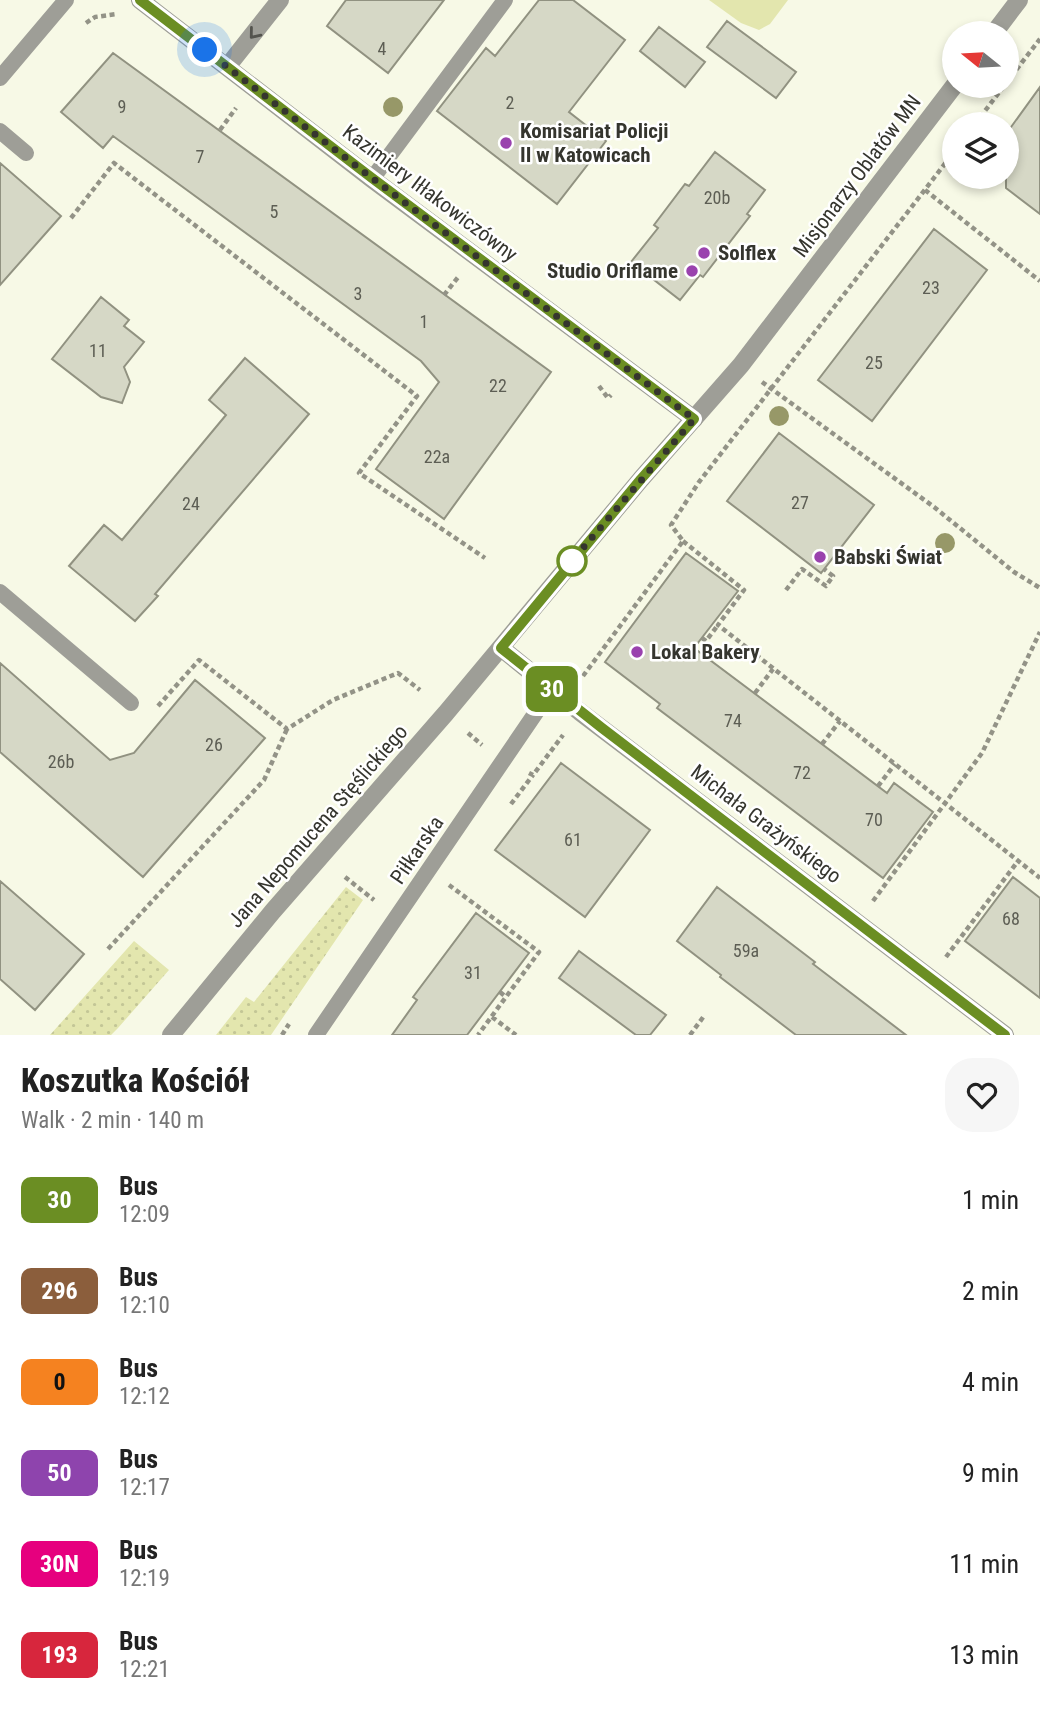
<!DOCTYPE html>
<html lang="en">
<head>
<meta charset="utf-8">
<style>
	:root { --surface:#fff; --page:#f6f6f6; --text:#222; --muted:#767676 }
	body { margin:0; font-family:"Roboto Condensed",sans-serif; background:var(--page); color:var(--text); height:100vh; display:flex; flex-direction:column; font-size:26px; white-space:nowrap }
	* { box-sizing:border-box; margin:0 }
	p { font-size:23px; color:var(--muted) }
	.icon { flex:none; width:38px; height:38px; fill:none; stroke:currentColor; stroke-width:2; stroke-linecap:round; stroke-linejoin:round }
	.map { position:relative; height:1035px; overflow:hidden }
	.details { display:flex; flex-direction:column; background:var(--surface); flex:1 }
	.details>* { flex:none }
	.badge { padding:0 14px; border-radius:10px; font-size:24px; line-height:46px }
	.needle { width:46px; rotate:288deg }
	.tools { position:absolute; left:942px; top:21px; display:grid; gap:14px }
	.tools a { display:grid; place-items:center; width:77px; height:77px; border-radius:50%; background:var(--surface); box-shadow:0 4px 10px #0003; font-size:35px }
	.you { position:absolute; width:35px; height:35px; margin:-18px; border:5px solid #fff; border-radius:50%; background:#1a73e8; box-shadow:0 0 0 10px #1a73e833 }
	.map>.badge { position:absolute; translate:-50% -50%; box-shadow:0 0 0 4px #fff }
	.round { display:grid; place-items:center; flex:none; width:74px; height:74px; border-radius:28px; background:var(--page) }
	.overview { display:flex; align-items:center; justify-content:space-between; height:119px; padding:0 21px }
	h1 { font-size:33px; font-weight:800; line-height:52px }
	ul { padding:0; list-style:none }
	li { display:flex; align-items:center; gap:21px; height:91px; padding:0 21px }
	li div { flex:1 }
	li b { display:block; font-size:26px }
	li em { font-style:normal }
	li .badge { min-width:77px; font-weight:700; text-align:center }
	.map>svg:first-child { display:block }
	.grass { fill:url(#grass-dots) }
	.garden { fill:#e3e6ae }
	.building { fill:#d6d8c6; stroke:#919281; stroke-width:2 }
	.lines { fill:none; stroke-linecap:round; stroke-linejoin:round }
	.path { stroke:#939387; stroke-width:4.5; stroke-dasharray:5 3.5; stroke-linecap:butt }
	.service { stroke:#9e9e97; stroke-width:16 }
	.minor { stroke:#9e9e97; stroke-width:18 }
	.tertiary { stroke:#9e9e97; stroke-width:18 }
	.tree { fill:#979868 }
	.oneway { stroke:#54544e }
	.line-casing { stroke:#fff; stroke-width:16 }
	.line { stroke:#6b8e23; stroke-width:10 }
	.walk { stroke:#35352e; stroke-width:7; stroke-dasharray:0 12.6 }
	.poi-dot { fill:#9a42ae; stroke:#fff; stroke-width:2.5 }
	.stop-dot { fill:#fff; stroke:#6b8e23; stroke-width:3.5 }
	.labels { text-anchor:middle; stroke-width:5; stroke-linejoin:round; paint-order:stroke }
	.number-label { font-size:18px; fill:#5d5e54 }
	.poi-label { font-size:21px; font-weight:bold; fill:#35352e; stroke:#fff; text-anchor:start }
	.street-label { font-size:21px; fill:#35352e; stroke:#fff }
</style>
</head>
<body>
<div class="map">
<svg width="1040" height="1035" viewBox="0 0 1040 1035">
	<defs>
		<pattern id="grass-dots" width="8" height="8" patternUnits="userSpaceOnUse" patternTransform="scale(1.75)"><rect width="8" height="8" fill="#e3e6ae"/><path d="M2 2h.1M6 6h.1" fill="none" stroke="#c3c696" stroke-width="1.8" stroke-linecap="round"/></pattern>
	</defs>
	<rect width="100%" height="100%" fill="#f7f9e6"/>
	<path class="grass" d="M 346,887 L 363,900 L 271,1035 L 216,1035 L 246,997 L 254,1002 Z
		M 134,941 L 169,970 L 118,1028 L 111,1035 L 50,1035 Z"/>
	<path class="garden" d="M 709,0 L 788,0 L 770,24 L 759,30 L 741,23 Z"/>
	<path class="building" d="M 346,0 L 444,0 L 388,73 L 327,26 Z
		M 539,0 L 573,0 L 625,40 L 569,112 L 606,141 L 557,204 L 437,111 L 486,48 L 495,56 Z
		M 727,21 L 796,72 L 776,98 L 707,47 Z
		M 659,27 L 705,62 L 685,87 L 640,51 Z
		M 113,53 L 551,372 L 444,519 L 376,469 L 439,382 L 421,361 L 113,136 L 103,148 L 61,112 Z
		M 1040,87 L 1040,214 L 1006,188 L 1006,134 Z
		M 715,152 L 765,190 L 747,214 L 750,216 L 703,277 L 700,275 L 680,300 L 631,262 L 658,228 L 654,225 L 685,184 L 689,186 Z
		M 0,163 L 61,216 L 0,285 Z
		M 934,229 L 987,270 L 872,421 L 818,380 Z
		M 101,297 L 129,320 L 124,326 L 144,342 L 124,367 L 130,382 L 122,403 L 101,397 L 52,359 Z
		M 245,358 L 309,414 L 155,594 L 158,596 L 135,621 L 69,566 L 104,525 L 122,540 L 226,415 L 209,400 Z
		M 779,433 L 874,505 L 821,573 L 727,501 Z
		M 686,553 L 738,591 L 694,648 L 887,793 L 894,783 L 933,812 L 883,878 L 657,708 L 660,704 L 605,662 Z
		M 0,663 L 110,760 L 134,753 L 195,680 L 265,738 L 143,877 L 0,752 Z
		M 561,763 L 650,830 L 585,917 L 495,850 Z
		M 1013,877 L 1040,898 L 1040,998 L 965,941 Z
		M 0,881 L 84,954 L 35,1010 L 0,979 Z
		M 717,887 L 815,962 L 813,964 L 906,1035 L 796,1035 L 720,977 L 721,975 L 677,941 Z
		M 476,913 L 529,953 L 467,1035 L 392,1035 L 417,1000 L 413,997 Z
		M 579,951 L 666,1015 L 650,1035 L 636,1035 L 559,978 Z"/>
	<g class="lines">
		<path class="path" d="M 86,23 L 95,17 L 117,14
			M 1006,83 L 1040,39
			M 975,124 L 1004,86
			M 220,130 L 236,108
			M 925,190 L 1040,281
			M 71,218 L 114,163 L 417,396 L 359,473 L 485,558
			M 444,295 L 459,276
			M 762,382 L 934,507 L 1014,572 L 1040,588
			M 599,386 L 608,398 L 611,395
			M 683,541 L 744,590 L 718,625 L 1040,878
			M 786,590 L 802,569 L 826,586 L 833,576 L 824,569
			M 702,638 L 706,641 L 718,625
			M 583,676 L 683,541 L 671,525 L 699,482 L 954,152
			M 755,693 L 773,669
			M 158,706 L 199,660 L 287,729 L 333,700 L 398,673 L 420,690
			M 468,733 L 482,745
			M 822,744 L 840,721
			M 529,773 L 533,775 L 563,735
			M 878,786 L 895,764
			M 511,804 L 533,775
			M 345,877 L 374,900
			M 449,885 L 539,952 L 478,1035
			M 873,901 L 982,753 L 1040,632
			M 108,949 L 264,780 L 287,729
			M 946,957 L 1018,861
			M 500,992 L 506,997
			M 492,1017 L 516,1035
			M 282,1035 L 289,1024
			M 690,1035 L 704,1016"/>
		<path class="service" d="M 0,78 L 66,0
			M 0,131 L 26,153
			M 372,179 L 505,0
			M 0,592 L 131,703
			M 316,1035 L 552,689"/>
		<path class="minor" d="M 140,0 L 372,179 L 694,419
			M 227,67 L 280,0
			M 501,648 L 580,712 L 1005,1035"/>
		<path class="tertiary" d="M 994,33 L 1019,0
			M 171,1035 L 273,911 L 446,713 L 641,479 L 741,365 L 954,86"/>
	</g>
	<g class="tree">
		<circle cx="393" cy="107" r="10"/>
		<circle cx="779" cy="416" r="10"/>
		<circle cx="945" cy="543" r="10"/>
	</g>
	<defs><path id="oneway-chevron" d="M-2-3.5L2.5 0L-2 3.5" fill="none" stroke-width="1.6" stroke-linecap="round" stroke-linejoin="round" transform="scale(1.75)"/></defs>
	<use class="oneway" href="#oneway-chevron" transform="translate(254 34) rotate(129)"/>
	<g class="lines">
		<g class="line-casing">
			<path id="line" d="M 140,0 L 372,178 L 694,419 L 641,479 L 501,648 L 602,728 L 1005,1035"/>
		</g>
		<use href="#line" class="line"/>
		<path class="walk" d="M 205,50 L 372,178 L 694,419 L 570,563 L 572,561"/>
	</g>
	<g class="poi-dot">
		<circle cx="506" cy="143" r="7"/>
		<circle cx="704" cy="253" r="7"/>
		<circle cx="692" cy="271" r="7"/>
		<circle cx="820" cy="557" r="7"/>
		<circle cx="637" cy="652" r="7"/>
	</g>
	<circle class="stop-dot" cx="572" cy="561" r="14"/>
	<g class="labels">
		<g class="number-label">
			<text x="382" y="55">4</text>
			<text x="510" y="109">2</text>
			<text x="122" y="113">9</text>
			<text x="200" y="163">7</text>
			<text x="717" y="204">20b</text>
			<text x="274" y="218">5</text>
			<text x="931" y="294">23</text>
			<text x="358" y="300">3</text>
			<text x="424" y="328">1</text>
			<text x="98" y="357">11</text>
			<text x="874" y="369">25</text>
			<text x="498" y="392">22</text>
			<text x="437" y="463">22a</text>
			<text x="800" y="509">27</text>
			<text x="191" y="510">24</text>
			<text x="733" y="727">74</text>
			<text x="214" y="751">26</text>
			<text x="61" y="768">26b</text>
			<text x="802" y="779">72</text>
			<text x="874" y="826">70</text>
			<text x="573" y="846">61</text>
			<text x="1011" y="925">68</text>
			<text x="746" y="957">59a</text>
			<text x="473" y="979">31</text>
		</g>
		<g class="poi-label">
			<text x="520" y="138">Komisariat Policji<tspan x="520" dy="24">II w Katowicach</tspan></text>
			<text x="718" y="260">Solflex</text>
			<text x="678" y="278" text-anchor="end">Studio Oriflame</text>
			<text x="834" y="564">Babski Świat</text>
			<text x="651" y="659">Lokal Bakery</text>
		</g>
		<g class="street-label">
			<text transform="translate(857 176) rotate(-53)" y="7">Misjonarzy Oblatów MN</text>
			<text transform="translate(430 193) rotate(37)" y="7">Kazimiery Iłłakowiczówny</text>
			<text transform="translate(766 824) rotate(37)" y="7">Michała Grażyńskiego</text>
			<text transform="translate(318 826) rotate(-49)" y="7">Jana Nepomucena Stęślickiego</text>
			<text transform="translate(417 850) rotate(-56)" y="7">Piłkarska</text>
		</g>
	</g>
</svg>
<div class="tools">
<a><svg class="needle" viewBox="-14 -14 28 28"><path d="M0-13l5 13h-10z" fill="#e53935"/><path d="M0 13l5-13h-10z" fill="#767676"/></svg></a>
<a><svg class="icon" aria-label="layers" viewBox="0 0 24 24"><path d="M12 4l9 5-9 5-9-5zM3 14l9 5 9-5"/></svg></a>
</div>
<div class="you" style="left:205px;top:50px"></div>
<b class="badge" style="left:552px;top:689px;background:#6b8e23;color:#fff">30</b>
</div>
<section class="details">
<div class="overview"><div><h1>Koszutka Kościół</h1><p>Walk · 2 min · 140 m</p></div><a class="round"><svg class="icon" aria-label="heart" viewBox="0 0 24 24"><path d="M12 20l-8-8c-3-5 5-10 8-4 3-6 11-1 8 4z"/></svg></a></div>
<ul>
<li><span class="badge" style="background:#6b8e23;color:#fff">30</span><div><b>Bus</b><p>12:09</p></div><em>1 min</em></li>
<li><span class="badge" style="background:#8b5e3c;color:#fff">296</span><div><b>Bus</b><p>12:10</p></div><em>2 min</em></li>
<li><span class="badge" style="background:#f58220;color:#111">0</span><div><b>Bus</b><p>12:12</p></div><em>4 min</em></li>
<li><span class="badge" style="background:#8e44ad;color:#fff">50</span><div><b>Bus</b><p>12:17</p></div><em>9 min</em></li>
<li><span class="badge" style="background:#e6007e;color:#fff">30N</span><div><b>Bus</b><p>12:19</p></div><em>11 min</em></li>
<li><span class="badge" style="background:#d7263d;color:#fff">193</span><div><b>Bus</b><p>12:21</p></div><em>13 min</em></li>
</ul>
</section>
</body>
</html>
